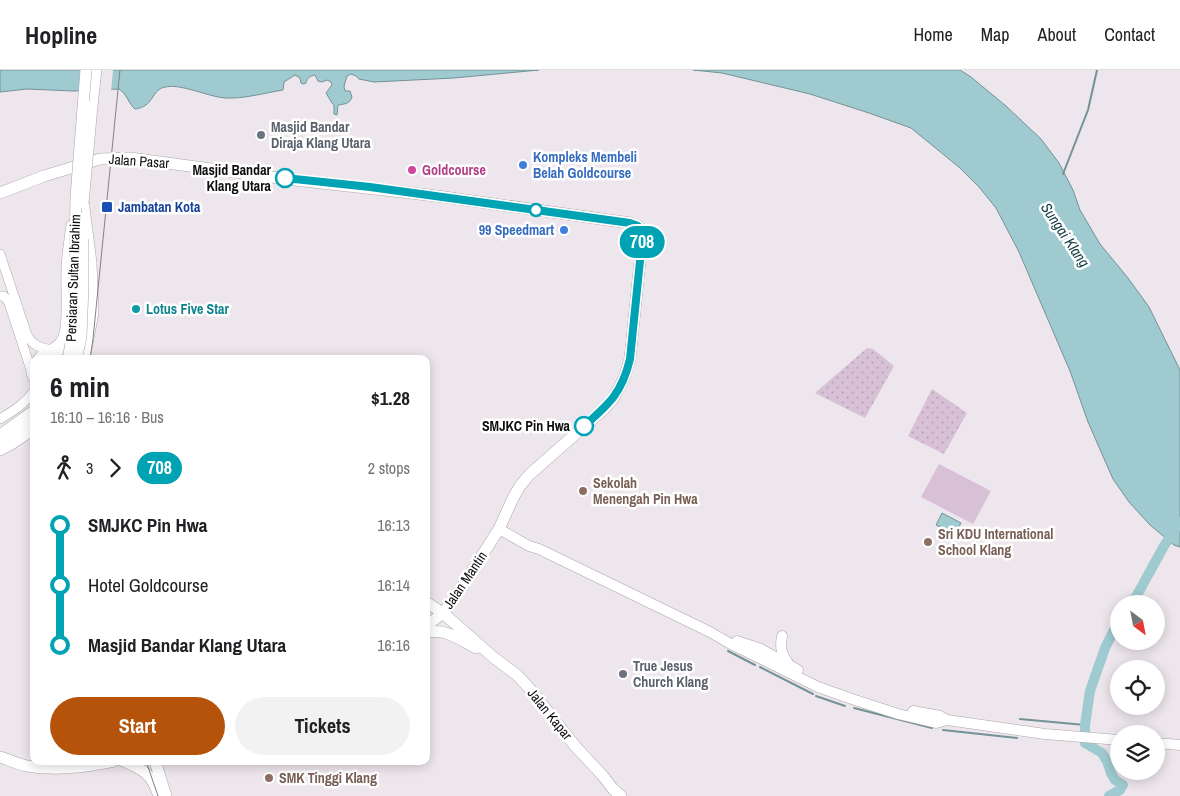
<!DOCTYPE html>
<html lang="en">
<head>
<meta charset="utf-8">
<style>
	:root { --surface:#fff; --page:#f2f2f2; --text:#202124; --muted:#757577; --line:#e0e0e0; --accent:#b45309 }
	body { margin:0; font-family:"Archivo Narrow",sans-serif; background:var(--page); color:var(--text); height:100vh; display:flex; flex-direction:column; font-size:19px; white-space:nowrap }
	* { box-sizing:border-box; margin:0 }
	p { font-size:16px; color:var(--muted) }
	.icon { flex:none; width:28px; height:28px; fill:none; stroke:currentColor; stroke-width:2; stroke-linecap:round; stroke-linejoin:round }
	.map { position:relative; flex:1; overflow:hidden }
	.details { position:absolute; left:30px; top:285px; width:400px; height:410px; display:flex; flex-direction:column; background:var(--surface); border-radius:10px; box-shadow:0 2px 12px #0003 }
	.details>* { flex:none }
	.badge { padding:0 10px; border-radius:16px; font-size:18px; line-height:32px }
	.needle { width:32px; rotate:148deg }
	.controls { position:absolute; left:1110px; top:525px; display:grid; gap:10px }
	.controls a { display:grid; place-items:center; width:55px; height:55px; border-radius:50%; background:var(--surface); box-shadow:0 2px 12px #0003; font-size:25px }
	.map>.badge { position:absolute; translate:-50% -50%; box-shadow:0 0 0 2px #fff }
	.legs { display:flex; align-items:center; gap:8px; height:55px; padding:0 20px; font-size:16px }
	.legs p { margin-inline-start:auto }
	.head { display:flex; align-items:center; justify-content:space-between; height:85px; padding:0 20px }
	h1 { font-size:28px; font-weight:700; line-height:38px }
	.cta { display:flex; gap:10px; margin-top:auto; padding:10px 20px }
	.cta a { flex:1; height:58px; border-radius:30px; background:var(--accent); color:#fff; font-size:20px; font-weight:700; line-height:58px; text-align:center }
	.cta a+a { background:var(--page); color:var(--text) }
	ul { padding:0 20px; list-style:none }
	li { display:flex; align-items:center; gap:18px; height:60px; font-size:19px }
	li i { display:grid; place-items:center; width:8px; height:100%; margin:0 6px; background:currentColor }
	li i::after { content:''; width:12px; height:12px; margin:-6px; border:4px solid; border-radius:50%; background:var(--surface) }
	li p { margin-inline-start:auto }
	li:first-child i { background:linear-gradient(#0000 50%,currentColor 0) }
	li:last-child i { background:linear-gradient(currentColor 50%,#0000 0) }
	header { display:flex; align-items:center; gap:30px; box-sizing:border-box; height:70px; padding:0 25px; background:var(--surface); border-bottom:1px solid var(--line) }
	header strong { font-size:24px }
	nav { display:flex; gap:28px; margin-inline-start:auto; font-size:18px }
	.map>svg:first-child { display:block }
	.green { fill:url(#green-dots) }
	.pitch { fill:#d8c1d7 }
	.water { fill:#9fcbd0; stroke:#749296 }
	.pier { fill:#ede6ed }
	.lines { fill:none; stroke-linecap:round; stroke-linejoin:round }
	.stream { stroke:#749296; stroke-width:2 }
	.river { stroke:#9fcbd0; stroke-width:10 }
	.secondary-casing { stroke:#aca5ab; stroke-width:10 }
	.primary-casing { stroke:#aca5ab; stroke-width:11 }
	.highway-casing { stroke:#aca5ab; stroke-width:12 }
	.secondary { stroke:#fff; stroke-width:9 }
	.primary { stroke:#fff; stroke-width:10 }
	.highway { stroke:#fff; stroke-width:11 }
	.tram { stroke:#857f84; stroke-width:1 }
	.highway-bridge-casing { stroke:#aca5ab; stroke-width:12; stroke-linecap:butt }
	.highway-bridge { stroke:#fff; stroke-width:11 }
	.line-1-casing { stroke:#fff; stroke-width:11 }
	.line-1 { stroke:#00a3b4; stroke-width:8 }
	.worship-dot { fill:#6b7280; stroke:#fff; stroke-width:2 }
	.shop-dot { fill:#3f7fe0; stroke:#fff; stroke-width:2 }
	.hotel-dot { fill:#d1479c; stroke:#fff; stroke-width:2 }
	.stop-1-dot { fill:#fff; stroke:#00a3b4; stroke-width:2.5 }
	.transit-dot { fill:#1a4fb4; stroke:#fff; stroke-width:2 }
	.culture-dot { fill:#0f9aa8; stroke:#fff; stroke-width:2 }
	.education-dot { fill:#8d6e63; stroke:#fff; stroke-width:2 }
	.labels { text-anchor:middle; stroke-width:5; stroke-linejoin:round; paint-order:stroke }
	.worship-label { font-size:14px; font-weight:bold; fill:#5b616d; stroke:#fff; text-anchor:start }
	.shop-label { font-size:14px; font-weight:bold; fill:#366cbe; stroke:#fff; text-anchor:start }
	.street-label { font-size:14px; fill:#100d0f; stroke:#fff }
	.stop-label { font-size:14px; font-weight:bold; fill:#100d0f; stroke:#fff; text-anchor:end }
	.hotel-label { font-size:14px; font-weight:bold; fill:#b23c85; stroke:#fff; text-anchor:start }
	.transit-label { font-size:14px; font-weight:bold; fill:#164399; stroke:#fff; text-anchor:start }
	.culture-label { font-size:14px; font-weight:bold; fill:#0d838f; stroke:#fff; text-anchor:start }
	.education-label { font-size:14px; font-weight:bold; fill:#785e54; stroke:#fff; text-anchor:start }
	.water-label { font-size:15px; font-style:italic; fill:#143e42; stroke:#fff }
</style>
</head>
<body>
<header>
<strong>Hopline</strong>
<nav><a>Home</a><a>Map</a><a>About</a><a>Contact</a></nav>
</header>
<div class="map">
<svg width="1180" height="726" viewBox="0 0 1180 726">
	<defs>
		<pattern id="green-dots" width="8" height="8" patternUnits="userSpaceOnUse" patternTransform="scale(1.25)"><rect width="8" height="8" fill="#d8c1d7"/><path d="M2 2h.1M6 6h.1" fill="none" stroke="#b8a5b7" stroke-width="1.8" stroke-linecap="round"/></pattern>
	</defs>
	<rect width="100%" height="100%" fill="#ede6ed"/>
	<path class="green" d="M 867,278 L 873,279 L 894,296 L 865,348 L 815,323 Z
		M 932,319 L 967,343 L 944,384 L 908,366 Z"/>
	<path class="pitch" d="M 939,394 L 991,421 L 973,454 L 921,427 Z"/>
	<path class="water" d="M 0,0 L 539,0 L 454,8 L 374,12 L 359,9 L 356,6 L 351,4 L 347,6 L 344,16 L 345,21 L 350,21 L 352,27 C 350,34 344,34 338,35 L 337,45 L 334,44 L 334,35 L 332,33 L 326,23 L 332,15 L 331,12 L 327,10 L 322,12 L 318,11 L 315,5 C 310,6 307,8 306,13 L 303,14 L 301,13 L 300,8 L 295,5 L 284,12 L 283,20 C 264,23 244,29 225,28 C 209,27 180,13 165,17 C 151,20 154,37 135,39 C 128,33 127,24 119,19 L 73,21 L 27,19 L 0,22 Z
		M 693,0 L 960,0 L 971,7 L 1006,36 L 1041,69 L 1059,93 L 1073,120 L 1080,140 L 1100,174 L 1128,208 L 1149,237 L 1180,300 L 1180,477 L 1174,475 L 1150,455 L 1129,432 L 1113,409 L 1088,352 L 1070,301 L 1019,182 L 996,138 L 979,117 L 960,98 L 911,58 L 869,43 L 810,24 L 722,3 Z
		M 942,443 L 961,453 L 955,464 L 936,455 Z"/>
	<path class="pier" d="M 82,0 L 113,0 L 111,22 L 80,23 Z"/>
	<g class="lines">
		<path class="stream" d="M 1063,104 L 1088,40 L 1097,0
			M 728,581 L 755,595
			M 760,597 L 813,624
			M 816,626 L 845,636
			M 854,638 L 932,658
			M 1020,649 L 1085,655
			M 943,660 L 1017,668"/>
		<path class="river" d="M 1130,534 L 1137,525 L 1164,476 L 1180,452
			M 1109,726 L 1120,720 L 1123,715 L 1115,710 L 1111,703 L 1107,691 L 1102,683 L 1085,673 L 1085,655 L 1090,621 L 1105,578 L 1119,550"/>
		<g class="secondary-casing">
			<path id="secondary" d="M 0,184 L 27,265 C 33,276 41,278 52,280
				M 0,226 L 4,226 L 9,233 L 32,303
				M 0,349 C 13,341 25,334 34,321
				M 0,381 L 13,374 L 34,360"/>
		</g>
		<g class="primary-casing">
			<path id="primary" d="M 499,459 L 529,476 L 539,479 L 710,562 L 729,573 L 802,609 L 818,617 L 852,629 L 898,644 L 936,653 L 947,650 L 1045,664 L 1119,670
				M 782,566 C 780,577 781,584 788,593
				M 737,571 L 761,579 L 798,600
				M 913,641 L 940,646 L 947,650
				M 1156,673 L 1180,675"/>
		</g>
		<g class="highway-casing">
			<path id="highway" d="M 92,36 L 96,0
				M 0,123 L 44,106 L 100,89 L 130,88 L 286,109 L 437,126 L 630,153 L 638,156 L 641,163 L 642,171 L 630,289 L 624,308 L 613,329 L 604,339 L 529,405 L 520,416 L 513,428 L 499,459 L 456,526 L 443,543 L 426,556
				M 83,130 L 91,193 L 93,243 L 84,289
				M 52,280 C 56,277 61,274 63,269 C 70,256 66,218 67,202 C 67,186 70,170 72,155
				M 39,289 C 45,282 50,280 59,280
				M 34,299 L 32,303 L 34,308
				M 0,365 L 34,341
				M 0,374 L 16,364 L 34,351
				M 426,532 L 443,543 L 493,587 L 517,605 L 531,620 L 575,676 L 603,706 L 613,719 L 621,726
				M 426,563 C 444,557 461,570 476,578
				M 0,687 C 9,690 18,694 27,696 C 56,701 85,697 114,691
				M 123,691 C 143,699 152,704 159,726
				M 155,691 L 166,726"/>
		</g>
		<use href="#secondary" class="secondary"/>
		<use href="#primary" class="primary"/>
		<use href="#highway" class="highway"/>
		<path class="tram" d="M 90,289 L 93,269 L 120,0
			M 146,691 L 158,726"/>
		<g class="highway-bridge-casing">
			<path id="highway-bridge" d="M 83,133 L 92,36
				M 77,285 L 81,267 L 83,216 L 83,169
				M 68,289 L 73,263 L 74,249 L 76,127 L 86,0"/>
		</g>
		<use href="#highway-bridge" class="highway-bridge"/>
	</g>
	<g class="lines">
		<g class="line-1-casing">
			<path id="line-1" d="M 285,108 L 370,117 L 630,153 L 638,156 L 642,163 L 642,171 L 630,289 C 622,323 609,334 584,356"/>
		</g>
		<use href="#line-1" class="line-1"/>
	</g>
	<g class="worship-dot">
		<circle cx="261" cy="65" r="5"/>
		<circle cx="623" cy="604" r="5"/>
	</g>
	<g class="shop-dot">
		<circle cx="523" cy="95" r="5"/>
		<circle cx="564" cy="160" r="5"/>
	</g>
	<circle class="hotel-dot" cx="412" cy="100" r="5"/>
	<g class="stop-1-dot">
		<circle cx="285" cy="108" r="9"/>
		<circle cx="536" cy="140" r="6"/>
		<circle cx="584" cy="356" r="9"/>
	</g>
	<rect class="transit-dot" x="101" y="131" width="12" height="12" rx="2.5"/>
	<circle class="culture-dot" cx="136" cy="239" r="5"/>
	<g class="education-dot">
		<circle cx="583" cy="421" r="5"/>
		<circle cx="928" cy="472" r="5"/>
		<circle cx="269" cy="708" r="5"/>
	</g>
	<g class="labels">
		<g class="worship-label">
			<text x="271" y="62">Masjid Bandar<tspan x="271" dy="16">Diraja Klang Utara</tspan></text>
			<text x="633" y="601">True Jesus<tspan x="633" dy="16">Church Klang</tspan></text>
		</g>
		<g class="shop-label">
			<text x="533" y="92">Kompleks Membeli<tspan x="533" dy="16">Belah Goldcourse</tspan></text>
			<text x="554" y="165" text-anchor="end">99 Speedmart</text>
		</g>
		<g class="street-label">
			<text transform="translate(139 91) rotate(4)" y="5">Jalan Pasar</text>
			<text transform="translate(73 208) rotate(-88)" y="5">Persiaran Sultan Ibrahim</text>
			<text transform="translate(465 510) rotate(-56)" y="5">Jalan Mantin</text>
			<text transform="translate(550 644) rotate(51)" y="5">Jalan Kapar</text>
		</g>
		<g class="stop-label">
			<text x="271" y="105">Masjid Bandar<tspan x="271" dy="16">Klang Utara</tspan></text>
			<text x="570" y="361">SMJKC Pin Hwa</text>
		</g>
		<g class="hotel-label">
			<text x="422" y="105">Goldcourse</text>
		</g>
		<g class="transit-label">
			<text x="118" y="142">Jambatan Kota</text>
		</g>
		<g class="culture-label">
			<text x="146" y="244">Lotus Five Star</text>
		</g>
		<g class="education-label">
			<text x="593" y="418">Sekolah<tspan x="593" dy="16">Menengah Pin Hwa</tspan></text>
			<text x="938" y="469">Sri KDU International<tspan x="938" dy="16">School Klang</tspan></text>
			<text x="279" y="713">SMK Tinggi Klang</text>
		</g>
		<g class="water-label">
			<text transform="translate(1065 165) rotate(56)" y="5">Sungai Klang</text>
		</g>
	</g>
</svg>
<div class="controls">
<a><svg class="needle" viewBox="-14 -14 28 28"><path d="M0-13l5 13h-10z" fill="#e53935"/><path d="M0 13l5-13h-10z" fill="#757577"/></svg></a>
<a><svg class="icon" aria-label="locate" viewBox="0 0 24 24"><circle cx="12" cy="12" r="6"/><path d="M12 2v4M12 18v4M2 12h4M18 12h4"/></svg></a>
<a><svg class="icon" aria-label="layers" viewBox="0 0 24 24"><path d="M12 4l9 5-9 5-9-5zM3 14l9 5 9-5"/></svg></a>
</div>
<b class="badge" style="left:642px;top:172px;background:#00a3b4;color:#fff">708</b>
<section class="details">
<div class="head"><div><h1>6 min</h1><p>16:10 – 16:16 · Bus</p></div><b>$1.28</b></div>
<div class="legs"><svg class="icon" aria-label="walk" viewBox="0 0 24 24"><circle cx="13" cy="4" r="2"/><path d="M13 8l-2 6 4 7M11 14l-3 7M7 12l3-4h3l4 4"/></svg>3<svg class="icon" aria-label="forward" viewBox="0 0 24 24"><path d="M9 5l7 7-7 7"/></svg><b class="badge" style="background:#00a3b4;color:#fff">708</b><p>2 stops</p></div>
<ul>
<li><i style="color:#00a3b4"></i><b>SMJKC Pin Hwa</b><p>16:13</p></li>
<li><i style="color:#00a3b4"></i><span>Hotel Goldcourse</span><p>16:14</p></li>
<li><i style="color:#00a3b4"></i><b>Masjid Bandar Klang Utara</b><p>16:16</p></li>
</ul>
<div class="cta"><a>Start</a><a>Tickets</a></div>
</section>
</div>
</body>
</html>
